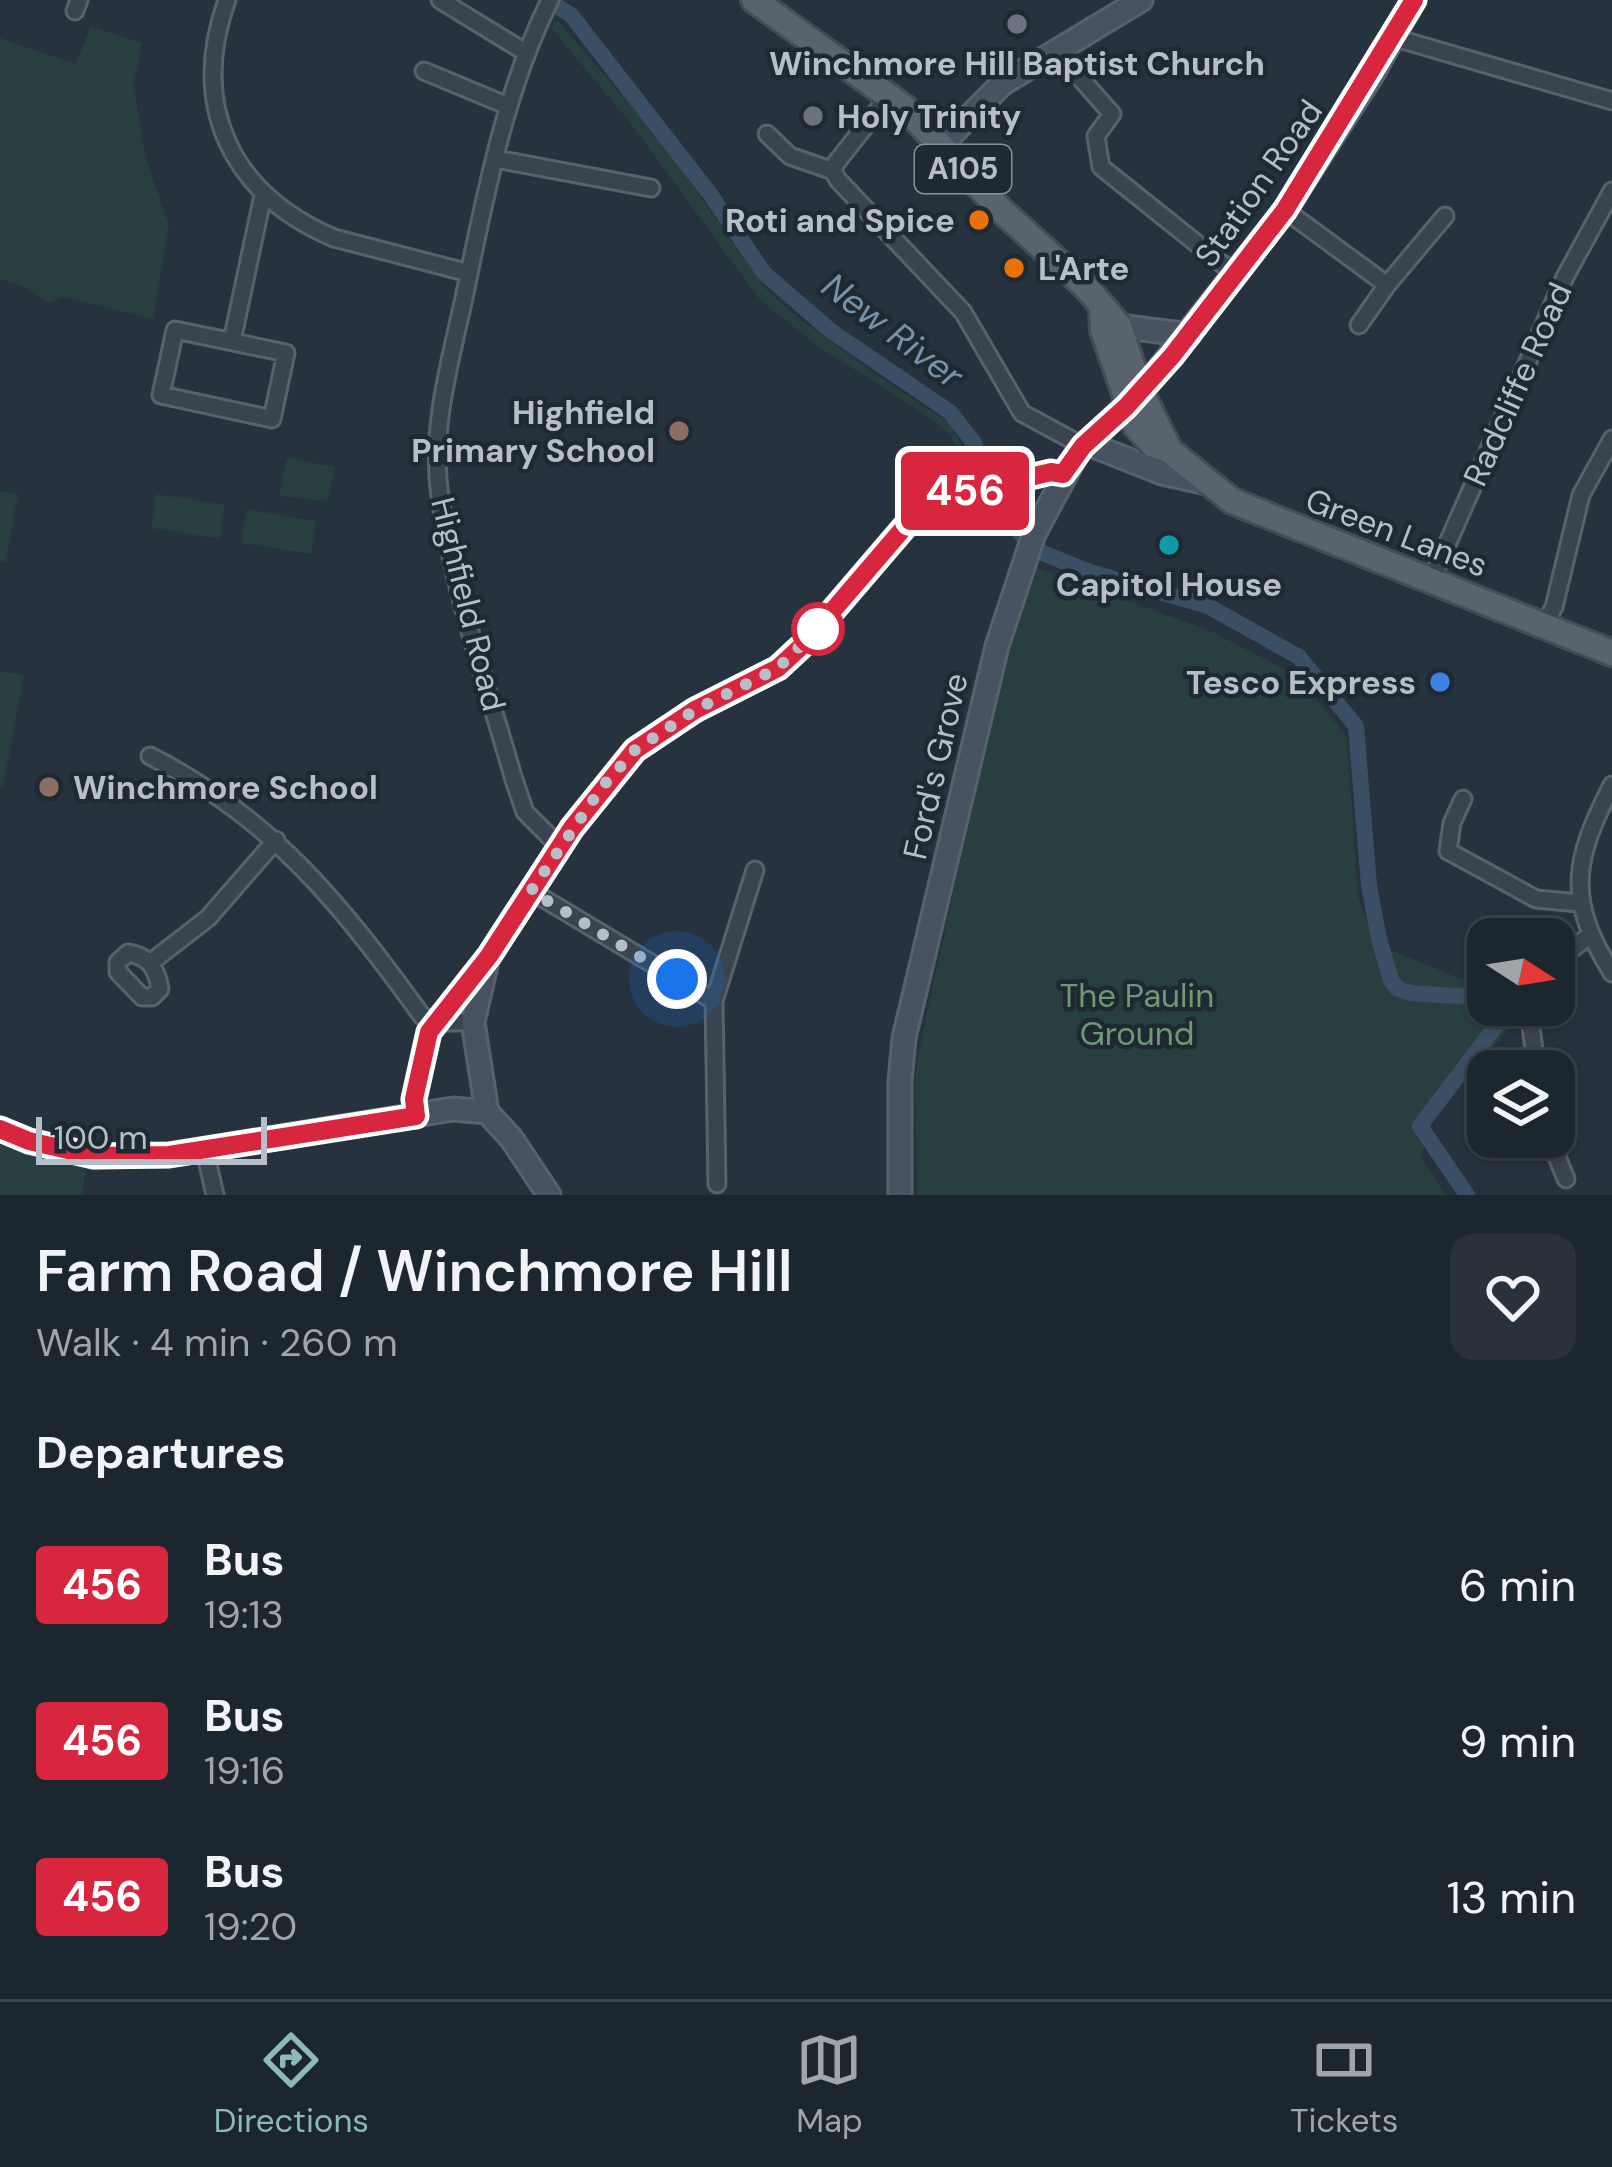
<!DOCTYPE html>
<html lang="en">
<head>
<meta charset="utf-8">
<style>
	:root { --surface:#1c262e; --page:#29323a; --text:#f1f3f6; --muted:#a0a5aa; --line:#3a434a; --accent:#8bbbb9 }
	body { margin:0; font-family:"DM Sans",sans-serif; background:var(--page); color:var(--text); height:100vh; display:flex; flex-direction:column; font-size:45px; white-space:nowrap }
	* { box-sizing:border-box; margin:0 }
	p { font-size:39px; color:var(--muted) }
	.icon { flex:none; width:66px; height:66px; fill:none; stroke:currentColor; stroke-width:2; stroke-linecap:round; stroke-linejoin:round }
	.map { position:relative; height:1195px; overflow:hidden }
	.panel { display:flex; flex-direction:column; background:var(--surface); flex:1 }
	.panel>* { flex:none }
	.badge { padding:0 24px; border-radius:9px; font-size:42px; line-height:78px }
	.needle { width:78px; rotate:102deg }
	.controls { position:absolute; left:1467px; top:918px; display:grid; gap:24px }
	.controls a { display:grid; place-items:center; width:108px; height:108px; border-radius:24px; background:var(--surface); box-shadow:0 3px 9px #0004,0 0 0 3px var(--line); font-size:60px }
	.scale { position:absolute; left:36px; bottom:30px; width:231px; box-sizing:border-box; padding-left:12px; border:6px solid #b6bfc9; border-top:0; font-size:33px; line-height:42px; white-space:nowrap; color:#b6bfc9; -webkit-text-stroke:9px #1e2933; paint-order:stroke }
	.you { position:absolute; width:60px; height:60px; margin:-30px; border:9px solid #fff; border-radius:50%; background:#1a73e8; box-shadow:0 0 0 18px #1a73e833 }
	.map>.badge { position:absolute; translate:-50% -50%; box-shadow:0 0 0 6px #fff }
	h2 { padding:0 36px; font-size:45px; line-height:108px }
	.round { display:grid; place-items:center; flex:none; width:126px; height:126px; border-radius:24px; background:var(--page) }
	.head { display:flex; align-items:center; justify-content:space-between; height:204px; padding:0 36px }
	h1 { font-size:57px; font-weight:600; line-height:90px }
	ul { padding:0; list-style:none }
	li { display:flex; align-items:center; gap:36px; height:156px; padding:0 36px }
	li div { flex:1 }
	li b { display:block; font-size:45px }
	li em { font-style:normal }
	li .badge { min-width:132px; font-weight:700; text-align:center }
	.dock { display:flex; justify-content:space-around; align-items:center; height:168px; border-top:3px solid var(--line); background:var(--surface); font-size:33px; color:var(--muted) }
	.dock a { display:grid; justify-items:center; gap:6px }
	.dock .active { color:var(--accent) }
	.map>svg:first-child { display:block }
	.green { fill:#273f3f }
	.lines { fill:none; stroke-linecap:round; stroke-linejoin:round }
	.canal { stroke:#3a4f65; stroke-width:16 }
	.street-casing { stroke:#57626c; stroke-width:21 }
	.secondary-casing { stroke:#57626c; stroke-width:27 }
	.primary-casing { stroke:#434d57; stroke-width:30 }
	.street { stroke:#39444e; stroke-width:15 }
	.secondary { stroke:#485361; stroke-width:21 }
	.primary { stroke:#58636e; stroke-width:24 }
	.line-casing { stroke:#fff; stroke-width:27 }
	.line { stroke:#d7263d; stroke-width:18 }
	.walk { stroke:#b6bfc9; stroke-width:12; stroke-dasharray:0 21.6 }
	.worship-dot { fill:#6b7280; stroke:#1e2933; stroke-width:4.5 }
	.food-dot { fill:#e8710a; stroke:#1e2933; stroke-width:4.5 }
	.education-dot { fill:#8d6e63; stroke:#1e2933; stroke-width:4.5 }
	.culture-dot { fill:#0f9aa8; stroke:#1e2933; stroke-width:4.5 }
	.stop-dot { fill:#fff; stroke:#d7263d; stroke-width:6 }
	.shop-dot { fill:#3f7fe0; stroke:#1e2933; stroke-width:4.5 }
	.labels { text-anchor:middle; stroke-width:9; stroke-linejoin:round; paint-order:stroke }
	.shield { fill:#1e2933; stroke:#88929c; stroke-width:3 }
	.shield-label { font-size:30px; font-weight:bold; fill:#b6bfc9 }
	.poi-label { font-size:33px; font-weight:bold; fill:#b6bfc9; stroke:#1e2933; text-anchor:start }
	.street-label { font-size:33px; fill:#b6bfc9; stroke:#1e2933 }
	.park-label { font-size:33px; fill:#6e9974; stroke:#1e2933 }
	.water-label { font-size:36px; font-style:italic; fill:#7792ab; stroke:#1e2933 }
</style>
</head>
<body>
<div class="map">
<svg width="1612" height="1195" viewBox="0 0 1612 1195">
	<rect width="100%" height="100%" fill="#26323e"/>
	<path class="green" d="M 558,21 L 657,136 L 766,289 L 791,312 L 872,372 L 949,423 L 983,479 L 975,482 L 950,435 L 923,413 L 819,347 L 760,300 L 629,121 L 550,27 Z
		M 90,26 L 142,43 L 134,84 L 138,111 L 145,155 L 169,225 L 153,319 L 63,297 L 48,303 L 23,286 L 0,279 L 0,38 L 76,64 Z
		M 287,458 L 335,467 L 328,501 L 279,496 Z
		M 0,491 L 18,494 L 6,563 L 0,562 Z
		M 156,494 L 225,505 L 220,539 L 151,528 Z
		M 247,509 L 316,521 L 311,554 L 241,543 Z
		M 1036,567 L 1213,632 L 1297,676 L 1347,737 L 1358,897 L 1374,943 L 1488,990 L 1488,1005 L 1504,1005 L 1510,1027 L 1433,1119 L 1421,1157 L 1446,1195 L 917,1195 L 915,1077 L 922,1035 L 1007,649 Z
		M 0,671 L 24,675 L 3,788 L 0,788 Z
		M 0,1139 L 28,1151 L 85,1166 L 83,1195 L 0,1195 Z"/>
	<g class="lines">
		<path class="canal" d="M 547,0 L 571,15 L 710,194 L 764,273 L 831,331 L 950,412 L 974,443 L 986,477 L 1012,524 L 1035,550 L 1090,572 L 1208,606 L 1299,657 L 1356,726 L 1369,886 L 1379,939 L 1391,980 L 1398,989 L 1410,993 L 1488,998
			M 1467,1195 L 1420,1126 L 1498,1023 L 1502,1015 L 1497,1005"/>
		<g class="street-casing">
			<path id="street" d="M 227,0 C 189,106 231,194 334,238 L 469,273
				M 440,0 L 525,52
				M 550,0 C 504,93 485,197 464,298 C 450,363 430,429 440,497 C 453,590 488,688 514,780 L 525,812 L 559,846
				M 75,11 L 79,0
				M 1392,37 L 1612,101
				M 1060,47 L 1074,71 L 1112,114 L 1096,136 L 1101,167 L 1236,275
				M 424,71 L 508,106
				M 889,96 L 836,163 L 833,171 L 838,180 L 963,312 L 1022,413 L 1083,446
				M 767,134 L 790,156 L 833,171
				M 496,159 L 651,188
				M 1285,210 L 1387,285
				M 1359,325 L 1387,285 L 1445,216
				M 175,330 L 286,353 L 272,419 L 161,395 Z
				M 232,341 L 263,195
				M 1431,581 L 1565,277 L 1612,191
				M 1544,625 L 1554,607 L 1581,495 L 1612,439
				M 150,756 C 273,818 343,907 422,1016 L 436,1022 L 473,1022
				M 1612,785 C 1573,861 1566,899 1612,973
				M 1463,799 L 1452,823 L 1448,851 L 1536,899 L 1579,903
				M 531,891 L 714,1001
				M 128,953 C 149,956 157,969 160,989 L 152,997 L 142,997 L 118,972 L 118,962 Z
				M 150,963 L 208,918 L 276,840
				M 1554,963 L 1589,936
				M 1532,1005 L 1530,1020 L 1537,1071
				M 1549,1137 L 1566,1179
				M 204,1147 L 215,1195
				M 717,1184 L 714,1001 L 755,870"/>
		</g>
		<g class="secondary-casing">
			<path id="secondary" d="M 941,145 L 1002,84 L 1141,0
				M 1119,326 L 1189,335
				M 1086,443 L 1162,473 L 1207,483
				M 486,966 L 473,1022 L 487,1112
				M 416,1116 L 414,1099 L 429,1032 L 489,956 L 572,828 L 635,750 L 695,710 L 778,668 L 805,643 L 925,503 L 1051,472 L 1063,474
				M 0,1129 L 29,1141 L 94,1156 L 169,1155 L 453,1109 L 487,1112 L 511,1138 L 549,1195
				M 900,1195 L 900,1081 L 904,1038 L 997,646 L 1034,534 L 1079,450 L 1141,392 L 1285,210 L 1372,75 L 1414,0"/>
		</g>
		<g class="primary-casing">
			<path id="primary" d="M 754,0 L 905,108 L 1003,212 L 1087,288 L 1119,326 L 1141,392 L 1170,451
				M 1102,309 L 1103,330 L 1136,426 L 1153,445 L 1170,451 L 1232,501 L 1612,653"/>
		</g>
		<use href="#street" class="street"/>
		<use href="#secondary" class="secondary"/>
		<use href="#primary" class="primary"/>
	</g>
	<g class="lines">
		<g class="line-casing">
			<path id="line" d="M 0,1129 L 29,1141 L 94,1156 L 169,1155 L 416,1116 L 414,1099 L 429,1032 L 489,956 L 572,828 L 635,750 L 695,710 L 778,668 L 805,643 L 926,502 L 1051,472 L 1063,474 L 1083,446 L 1126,407 L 1172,356 L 1285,210 L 1414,0"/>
		</g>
		<use href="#line" class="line"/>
		<path class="walk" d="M 677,979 L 531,891 L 602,787 L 635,750 L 695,710 L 778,668 L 825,621 L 818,629"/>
	</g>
	<g class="worship-dot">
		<circle cx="1017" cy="24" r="12"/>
		<circle cx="813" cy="116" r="12"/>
	</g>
	<g class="food-dot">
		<circle cx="979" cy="220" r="12"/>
		<circle cx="1014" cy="268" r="12"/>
	</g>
	<g class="education-dot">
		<circle cx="679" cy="431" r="12"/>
		<circle cx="49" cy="787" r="12"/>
	</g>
	<circle class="culture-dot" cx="1169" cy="545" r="12"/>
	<circle class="stop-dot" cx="818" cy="629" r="24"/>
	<circle class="shop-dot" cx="1440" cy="682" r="12"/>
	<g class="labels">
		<rect class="shield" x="915" y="145" width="96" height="48" rx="9"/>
		<g class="shield-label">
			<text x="963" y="179">A105</text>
		</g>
		<g class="poi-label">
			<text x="1017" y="75" text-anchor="middle">Winchmore Hill Baptist Church</text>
			<text x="837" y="128">Holy Trinity</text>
			<text x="955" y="232" text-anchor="end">Roti and Spice</text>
			<text x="1038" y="280">L'Arte</text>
			<text x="655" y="424" text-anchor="end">Highfield<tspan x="655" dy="38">Primary School</tspan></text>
			<text x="1169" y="596" text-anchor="middle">Capitol House</text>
			<text x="1416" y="694" text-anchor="end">Tesco Express</text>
			<text x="73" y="799">Winchmore School</text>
		</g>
		<g class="street-label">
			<text transform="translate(1258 183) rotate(-55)" y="12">Station Road</text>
			<text transform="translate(1517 384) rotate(-66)" y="12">Radcliffe Road</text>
			<text transform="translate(1397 532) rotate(21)" y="12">Green Lanes</text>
			<text transform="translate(469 604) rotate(76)" y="12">Highfield Road</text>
			<text transform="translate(935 766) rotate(-77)" y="12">Ford's Grove</text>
		</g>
		<g class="park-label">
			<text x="1137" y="1007">The Paulin<tspan x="1137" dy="38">Ground</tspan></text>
		</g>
		<g class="water-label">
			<text transform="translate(893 330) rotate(37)" y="13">New River</text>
		</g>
	</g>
</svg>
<div class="controls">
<a><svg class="needle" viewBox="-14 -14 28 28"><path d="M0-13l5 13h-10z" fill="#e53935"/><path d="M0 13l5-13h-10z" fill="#a0a5aa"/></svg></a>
<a><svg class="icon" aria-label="layers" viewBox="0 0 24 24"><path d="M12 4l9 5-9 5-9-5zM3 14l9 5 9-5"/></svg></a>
</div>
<div class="scale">100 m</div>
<div class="you" style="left:677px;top:979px"></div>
<b class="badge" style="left:965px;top:491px;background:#d7263d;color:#fff">456</b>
</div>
<section class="panel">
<div class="head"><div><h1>Farm Road / Winchmore Hill</h1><p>Walk · 4 min · 260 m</p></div><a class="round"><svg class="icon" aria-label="heart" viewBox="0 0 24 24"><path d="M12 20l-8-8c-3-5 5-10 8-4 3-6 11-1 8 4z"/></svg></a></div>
<h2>Departures</h2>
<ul>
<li><span class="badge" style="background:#d7263d;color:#fff">456</span><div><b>Bus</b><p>19:13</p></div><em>6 min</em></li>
<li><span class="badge" style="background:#d7263d;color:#fff">456</span><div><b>Bus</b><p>19:16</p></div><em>9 min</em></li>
<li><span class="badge" style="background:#d7263d;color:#fff">456</span><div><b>Bus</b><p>19:20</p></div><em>13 min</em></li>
</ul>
</section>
<nav class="dock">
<a class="active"><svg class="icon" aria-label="directions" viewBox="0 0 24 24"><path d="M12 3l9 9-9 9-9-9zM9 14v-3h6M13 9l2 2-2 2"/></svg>Directions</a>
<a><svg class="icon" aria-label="map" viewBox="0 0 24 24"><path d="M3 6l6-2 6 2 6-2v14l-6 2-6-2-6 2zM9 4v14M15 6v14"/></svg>Map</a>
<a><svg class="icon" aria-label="tickets" viewBox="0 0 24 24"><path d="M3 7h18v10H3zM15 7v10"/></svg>Tickets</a>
</nav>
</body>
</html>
